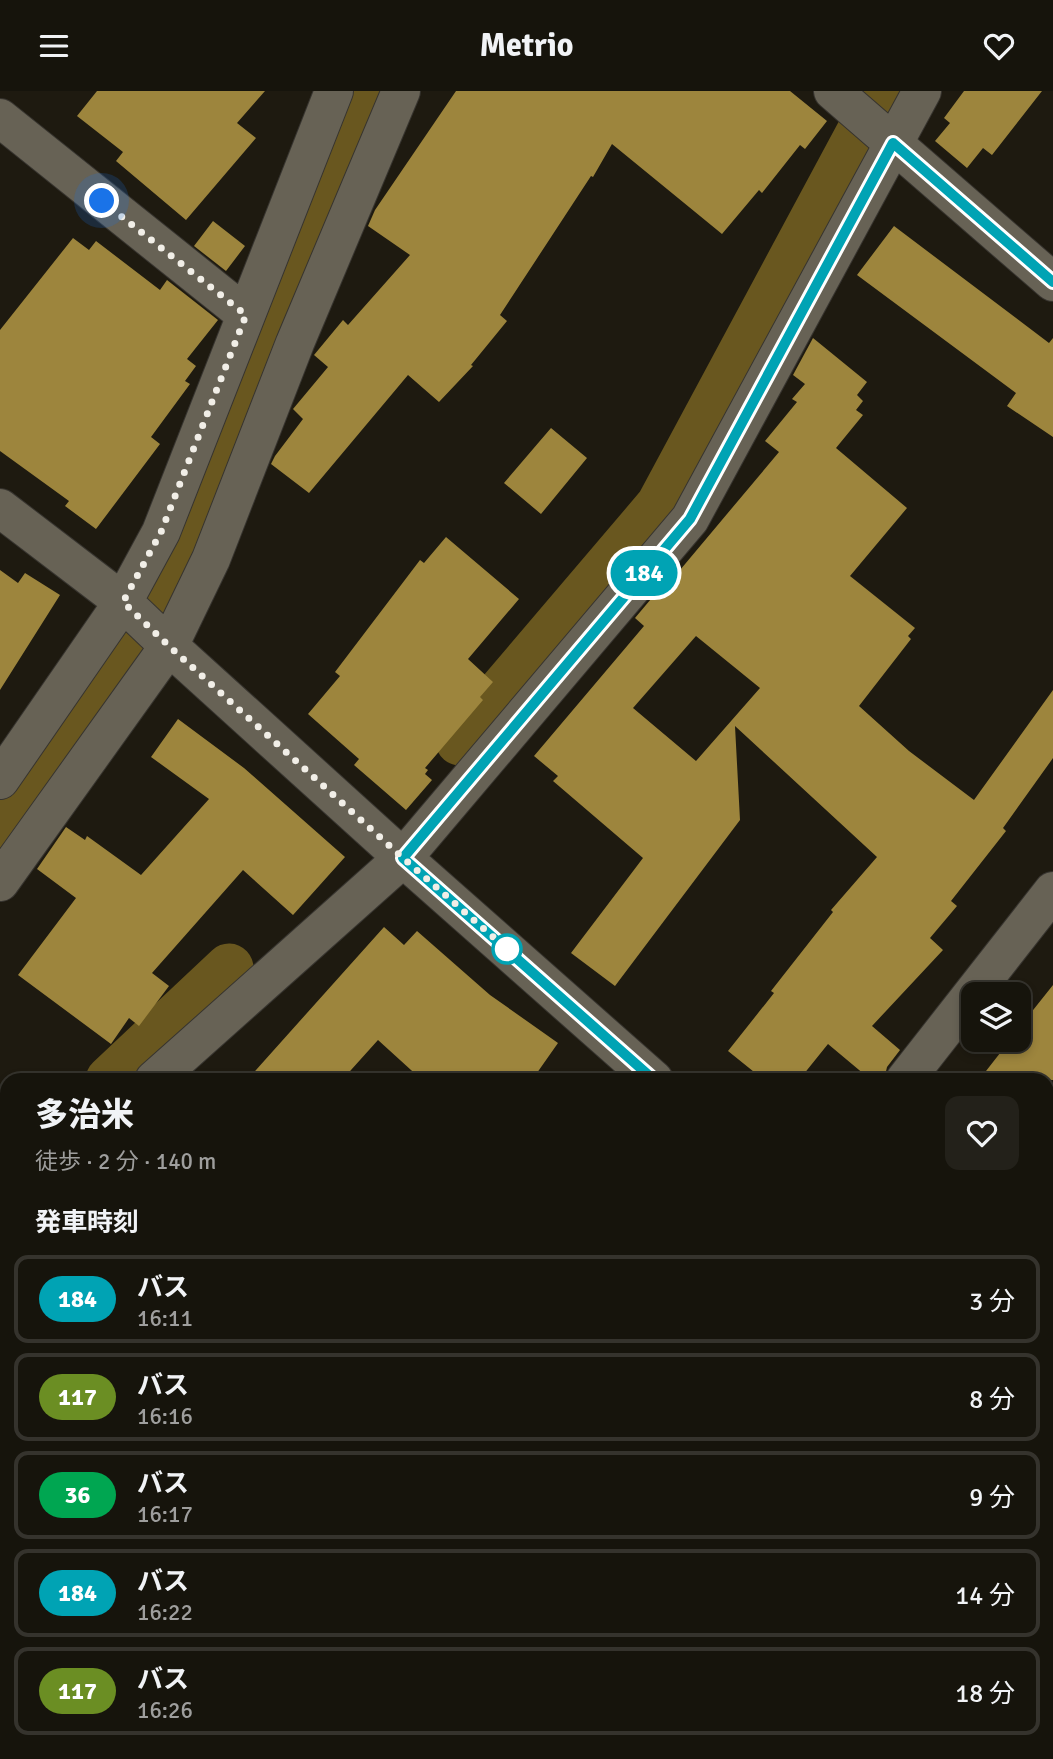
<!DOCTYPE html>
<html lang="ja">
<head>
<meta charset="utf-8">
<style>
	:root { --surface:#16140c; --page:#23211a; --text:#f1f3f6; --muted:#9e9e9d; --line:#35332d }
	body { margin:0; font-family:Signika,"Noto Sans JP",sans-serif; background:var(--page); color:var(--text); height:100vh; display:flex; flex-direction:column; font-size:26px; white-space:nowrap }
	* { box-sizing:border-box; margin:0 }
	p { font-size:23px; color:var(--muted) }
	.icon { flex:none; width:38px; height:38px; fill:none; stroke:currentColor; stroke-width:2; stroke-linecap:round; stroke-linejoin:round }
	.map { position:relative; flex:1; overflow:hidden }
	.sheet { position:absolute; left:0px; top:982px; width:1054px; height:688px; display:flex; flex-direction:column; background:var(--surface); border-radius:21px 21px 0 0; box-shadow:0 4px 10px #0003,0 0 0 2px var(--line) }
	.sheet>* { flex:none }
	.badge { padding:0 14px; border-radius:23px; font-size:24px; line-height:46px }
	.controls { position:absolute; left:961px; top:891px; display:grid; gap:14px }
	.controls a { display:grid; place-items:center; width:70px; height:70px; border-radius:14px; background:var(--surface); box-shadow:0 4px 10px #0003,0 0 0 2px var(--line); font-size:35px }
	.you { position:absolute; width:35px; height:35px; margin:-18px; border:5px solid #fff; border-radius:50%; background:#1a73e8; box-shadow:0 0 0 10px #1a73e833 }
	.map>.badge { position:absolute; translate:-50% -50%; box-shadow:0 0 0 4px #fff }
	h2 { padding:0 35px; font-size:26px; line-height:63px }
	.round { display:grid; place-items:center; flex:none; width:74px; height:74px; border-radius:14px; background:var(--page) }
	.summary { display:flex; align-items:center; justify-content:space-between; height:119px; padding:0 35px }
	h1 { font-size:33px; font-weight:800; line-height:52px }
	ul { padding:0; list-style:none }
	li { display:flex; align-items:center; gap:21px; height:88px; margin:0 14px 10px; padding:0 21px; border:4px solid var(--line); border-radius:14px }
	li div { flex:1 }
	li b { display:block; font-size:26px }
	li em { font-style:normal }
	li .badge { min-width:77px; font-weight:700; text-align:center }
	header { display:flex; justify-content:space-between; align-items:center; height:91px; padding:0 35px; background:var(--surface); font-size:32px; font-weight:800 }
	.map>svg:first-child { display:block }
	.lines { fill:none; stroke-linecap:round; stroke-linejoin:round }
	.canal { stroke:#69571f; stroke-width:49 }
	.building { fill:#9d853d; fill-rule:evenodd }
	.minor-casing { stroke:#37342f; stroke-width:40 }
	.minor { stroke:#676255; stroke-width:38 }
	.line-casing { stroke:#fff; stroke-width:16 }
	.line { stroke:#00a3b4; stroke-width:10 }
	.walk { stroke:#f1eee7; stroke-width:7; stroke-dasharray:0 12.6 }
	.stop-dot { fill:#fff; stroke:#00a3b4; stroke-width:3.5 }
</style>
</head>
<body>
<header><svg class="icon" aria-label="menu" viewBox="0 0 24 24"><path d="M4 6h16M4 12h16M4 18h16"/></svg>Metrio<svg class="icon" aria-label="heart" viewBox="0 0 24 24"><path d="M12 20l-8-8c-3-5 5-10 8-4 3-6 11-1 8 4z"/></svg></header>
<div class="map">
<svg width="1053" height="1668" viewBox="0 0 1053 1668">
	<rect width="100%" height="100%" fill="#1e1a10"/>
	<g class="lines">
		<path class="canal" d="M 460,650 L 660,415 L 883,0
			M 0,742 L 169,501 L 248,300 L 372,0
			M 110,989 L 229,877
			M 0,1092 L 7,1086"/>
	</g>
	<path class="building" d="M 97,0 L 265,0 L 237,32 L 256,47 L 186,129 L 116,70 L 123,61 L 77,25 Z
		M 456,0 L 790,0 L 827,30 L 805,58 L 800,54 L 762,102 L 759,99 L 722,143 L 612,53 L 593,86 L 591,85 L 500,224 L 507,230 L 471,274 L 473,275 L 439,311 L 408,284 L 309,402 L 271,373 L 275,365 L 303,328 L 293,318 L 328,276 L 314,264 L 343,229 L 348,234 L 410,164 L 368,135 L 375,119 Z
		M 964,0 L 1042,0 L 992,64 L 983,57 L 967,77 L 935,50 L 950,32 L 944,27 Z
		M 213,130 L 245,155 L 226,180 L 194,155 Z
		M 894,135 L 1049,252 L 1053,247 L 1053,346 L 1007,315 L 1016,302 L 857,184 Z
		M 73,147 L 89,159 L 96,150 L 160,199 L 167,189 L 218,229 L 187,268 L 196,275 L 185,290 L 190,293 L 151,346 L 160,353 L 96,438 L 65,415 L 69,410 L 0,360 L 0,239 Z
		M 813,247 L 867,291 L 857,304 L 863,310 L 856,319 L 863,324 L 836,357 L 907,417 L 850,485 L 915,537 L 908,545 L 911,548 L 859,615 L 909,660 L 974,709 L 1053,599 L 1053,667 L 1003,737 L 1006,740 L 951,810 L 957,815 L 930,847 L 943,859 L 872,935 L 900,959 L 887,976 L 884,989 L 871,989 L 828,953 L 799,989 L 764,989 L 728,960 L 774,902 L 771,900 L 833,821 L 831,819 L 877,766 L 735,635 L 740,729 L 615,895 L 571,862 L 643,767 L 553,690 L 558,685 L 534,665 L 644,535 L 635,527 L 672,483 L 675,485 L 779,361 L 765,350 L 797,311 L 792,308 L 805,293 L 793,284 ZM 696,545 L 760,597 L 696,670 L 633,617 Z
		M 551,337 L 587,367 L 541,423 L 504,392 Z
		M 446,446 L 519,508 L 468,568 L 493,591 L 480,606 L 483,609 L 425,677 L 428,679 L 425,683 L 432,689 L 406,719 L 354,674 L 359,668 L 308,623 L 340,585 L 335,581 L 420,469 L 424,472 Z
		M 0,479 L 18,492 L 25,482 L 60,504 L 0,599 Z
		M 178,628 L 244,677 L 345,766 L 293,824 L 243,779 L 152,882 L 169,895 L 139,935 L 129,927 L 111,953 L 18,884 L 76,807 L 37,778 L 66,736 L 85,749 L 87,745 L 141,784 L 209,708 L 151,666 Z
		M 384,836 L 404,854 L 417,840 L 490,904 L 558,952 L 532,989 L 422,989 L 378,949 L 342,989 L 247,989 Z
		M 1053,894 L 1053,989 L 979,989 L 1011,948 L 1018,948 L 1018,938 Z"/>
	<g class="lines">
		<g class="minor-casing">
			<path id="minor" d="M 833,0 L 1053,191
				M 0,27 L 246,224
				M 0,417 L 123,511 L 169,555 L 403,767 L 654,989
				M 0,689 L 123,511 L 161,441 L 334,0
				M 0,791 L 169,555 L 211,468 L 295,252 L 401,0
				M 154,989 L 403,767 L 690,428 L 922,0
				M 905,989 L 1053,800
				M 0,1126 L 7,1120
				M 1046,1345 L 1053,1351
				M 366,1668 L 371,1662"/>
		</g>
		<use href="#minor" class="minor"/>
	</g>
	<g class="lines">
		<g class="line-casing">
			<path id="line" d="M 654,989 L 403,767 L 690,428 L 893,52 L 1053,191"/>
		</g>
		<use href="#line" class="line"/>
		<path class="walk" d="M 102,110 L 246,224 L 161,441 L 123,511 L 169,555 L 403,767 L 508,859 L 507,858"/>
	</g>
	<circle class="stop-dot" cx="507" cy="858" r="14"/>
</svg>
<div class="controls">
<a><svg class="icon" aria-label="layers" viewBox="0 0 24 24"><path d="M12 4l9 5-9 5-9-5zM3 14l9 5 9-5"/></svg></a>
</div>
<div class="you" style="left:102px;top:110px"></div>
<b class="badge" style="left:644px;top:482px;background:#00a3b4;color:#fff">184</b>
<section class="sheet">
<div class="summary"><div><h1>多治米</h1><p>徒歩 · 2 分 · 140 m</p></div><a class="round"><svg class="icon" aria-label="heart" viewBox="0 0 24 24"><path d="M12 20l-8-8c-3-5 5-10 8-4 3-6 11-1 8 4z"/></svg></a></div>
<h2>発車時刻</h2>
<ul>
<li><span class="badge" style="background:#00a3b4;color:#fff">184</span><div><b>バス</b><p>16:11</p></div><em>3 分</em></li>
<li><span class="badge" style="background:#6b8e23;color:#fff">117</span><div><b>バス</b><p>16:16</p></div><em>8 分</em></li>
<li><span class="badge" style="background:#00a651;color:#fff">36</span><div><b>バス</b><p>16:17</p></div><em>9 分</em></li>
<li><span class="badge" style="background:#00a3b4;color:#fff">184</span><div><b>バス</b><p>16:22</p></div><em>14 分</em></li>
<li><span class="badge" style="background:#6b8e23;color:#fff">117</span><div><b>バス</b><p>16:26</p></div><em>18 分</em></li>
</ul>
</section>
</div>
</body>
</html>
